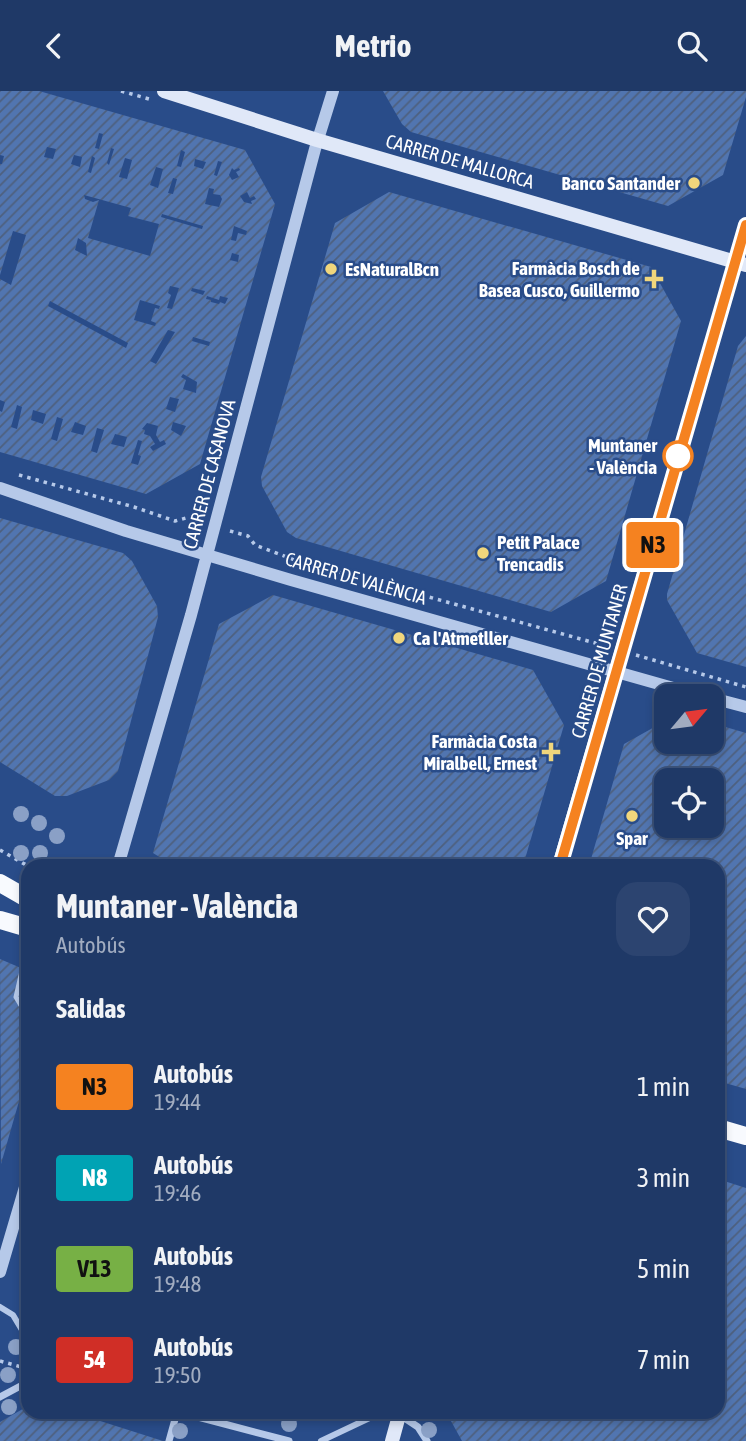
<!DOCTYPE html>
<html lang="es">
<head>
<meta charset="utf-8">
<style>
	:root { --surface:#1f3967; --page:#2c4470; --text:#f1f3f6; --muted:#a1acc0; --line:#3c537b }
	body { margin:0; font-family:"Asap Condensed",sans-serif; background:var(--page); color:var(--text); height:100vh; display:flex; flex-direction:column; font-size:26px; white-space:nowrap }
	* { box-sizing:border-box; margin:0 }
	p { font-size:23px; color:var(--muted) }
	.icon { flex:none; width:38px; height:38px; fill:none; stroke:currentColor; stroke-width:2; stroke-linecap:round; stroke-linejoin:round }
	.map { position:relative; flex:1; overflow:hidden }
	.details { position:absolute; left:21px; top:768px; width:704px; height:560px; display:flex; flex-direction:column; background:var(--surface); border-radius:21px; box-shadow:0 4px 10px #0003,0 0 0 2px var(--line) }
	.details>* { flex:none }
	.badge { padding:0 14px; border-radius:5px; font-size:24px; line-height:46px }
	.needle { width:46px; rotate:61deg }
	.buttons { position:absolute; left:654px; top:593px; display:grid; gap:14px }
	.buttons a { display:grid; place-items:center; width:70px; height:70px; border-radius:14px; background:var(--surface); box-shadow:0 4px 10px #0003,0 0 0 2px var(--line); font-size:35px }
	.map>.badge { position:absolute; translate:-50% -50%; box-shadow:0 0 0 4px #fff }
	h2 { padding:0 35px; font-size:26px; line-height:63px }
	.round { display:grid; place-items:center; flex:none; width:74px; height:74px; border-radius:21px; background:var(--page) }
	.overview { display:flex; align-items:center; justify-content:space-between; height:119px; padding:0 35px }
	h1 { font-size:33px; font-weight:700; line-height:52px }
	ul { padding:0; list-style:none }
	li { display:flex; align-items:center; gap:21px; height:91px; padding:0 35px }
	li div { flex:1 }
	li b { display:block; font-size:26px }
	li em { font-style:normal }
	li .badge { min-width:77px; font-weight:700; text-align:center }
	header { display:flex; justify-content:space-between; align-items:center; height:91px; padding:0 35px; background:var(--surface); font-size:32px; font-weight:700 }
	.map>svg:first-child { display:block }
	.building { fill:url(#building-hatch); fill-rule:evenodd }
	.lines { fill:none; stroke-linecap:round; stroke-linejoin:round }
	.path { stroke:#b6c9e9; stroke-width:3.5; stroke-dasharray:3.5 5; stroke-linecap:butt }
	.service { stroke:#b6c9e9; stroke-width:5 }
	.pedestrian { stroke:#b6c9e9; stroke-width:6 }
	.minor { stroke:#b6c9e9; stroke-width:7 }
	.tertiary { stroke:#b6c9e9; stroke-width:12 }
	.secondary { stroke:#e0e8f8; stroke-width:14 }
	.primary { stroke:#f8fafe; stroke-width:18 }
	.tree { fill:#8aa0c6 }
	.line-casing { stroke:#fff; stroke-width:16 }
	.line { stroke:#f58220; stroke-width:10 }
	.poi-dot { fill:#f0d67c; stroke:#294c89; stroke-width:2.5 }
	.stop-dot { fill:#fff; stroke:#f58220; stroke-width:3.5 }
	.labels { text-anchor:middle; stroke-width:5; stroke-linejoin:round; paint-order:stroke }
	.street-label { font-size:19px; fill:#fff; stroke:#294c89 }
	.poi-label { font-size:19px; font-weight:bold; fill:#fff; stroke:#294c89; text-anchor:end }
	.stop-label { font-size:19px; font-weight:bold; fill:#fff; stroke:#294c89; text-anchor:end }
</style>
</head>
<body>
<header><svg class="icon" aria-label="back" viewBox="0 0 24 24"><path d="M15 5l-7 7 7 7"/></svg>Metrio<svg class="icon" aria-label="search" viewBox="0 0 24 24"><circle cx="10" cy="10" r="6"/><path d="M15 15l6 6"/></svg></header>
<div class="map">
<svg width="746" height="1350" viewBox="0 0 746 1350">
	<defs>
		<pattern id="building-hatch" width="6" height="6" patternUnits="userSpaceOnUse" patternTransform="scale(1.75)"><rect width="6" height="6" fill="#5175b0"/><path d="M-1 1l2-2M0 6l6-6M5 7l2-2" fill="none" stroke="#4e607e"/></pattern>
	</defs>
	<rect width="100%" height="100%" fill="#294c89"/>
	<path class="building" d="M 0,0 L 39,0 L 245,59 L 275,113 L 200,373 L 146,403 L 0,361 L 0,320 L 2,321 L 5,311 L 0,309 L 0,188 L 11,194 L 26,144 L 13,140 L 0,184 L 0,73 L 2,73 L 4,65 L 0,64 ZM 99,42 L 103,43 L 99,58 L 95,57 ZM 47,56 L 56,58 L 53,68 L 44,66 ZM 111,57 L 114,58 L 109,74 L 107,72 ZM 181,59 L 185,61 L 181,76 L 177,75 ZM 74,64 L 82,66 L 80,76 L 71,73 ZM 92,65 L 95,67 L 91,82 L 88,81 ZM 125,67 L 132,69 L 127,88 L 119,86 ZM 195,68 L 206,71 L 203,78 L 194,75 ZM 218,70 L 222,71 L 217,85 L 214,84 ZM 156,76 L 163,78 L 158,97 L 150,94 ZM 232,77 L 234,79 L 239,77 L 240,79 L 236,81 L 239,86 L 232,89 L 229,84 ZM 173,87 L 177,88 L 173,103 L 168,102 ZM 209,97 L 214,98 L 213,103 L 220,104 L 222,108 L 219,116 L 205,113 ZM 247,101 L 250,107 L 254,105 L 256,108 L 251,110 L 252,113 L 244,111 L 240,105 ZM 84,104 L 131,117 L 128,125 L 159,133 L 150,165 L 88,147 L 99,109 L 93,111 L 85,108 ZM 162,123 L 203,135 L 202,138 L 161,126 ZM 234,135 L 247,140 L 246,144 L 238,142 L 236,150 L 231,149 ZM 78,147 L 86,152 L 87,165 L 75,159 ZM 232,162 L 239,164 L 238,171 L 230,169 ZM 170,195 L 179,197 L 172,218 L 167,217 L 171,204 L 168,202 ZM 192,197 L 205,200 L 203,204 L 191,200 ZM 207,205 L 219,209 L 220,205 L 228,207 L 225,213 L 220,211 L 219,213 L 211,211 L 211,209 L 206,208 ZM 140,209 L 160,215 L 159,218 L 155,217 L 151,230 L 156,232 L 155,235 L 134,229 ZM 50,210 L 128,252 L 126,257 L 48,215 ZM 168,239 L 175,241 L 156,273 L 150,270 ZM 193,246 L 210,251 L 209,255 L 192,250 ZM 183,283 L 197,291 L 196,302 L 183,298 L 186,289 L 181,286 ZM 170,306 L 179,308 L 175,321 L 166,318 ZM 17,314 L 22,316 L 17,338 L 11,336 ZM 33,319 L 46,323 L 43,333 L 31,329 ZM 57,326 L 63,328 L 57,350 L 51,348 ZM 75,331 L 86,335 L 83,344 L 71,341 ZM 173,331 L 186,335 L 181,345 L 171,339 ZM 147,332 L 158,335 L 156,344 L 160,351 L 164,349 L 166,353 L 153,360 L 150,356 L 155,353 L 150,345 L 144,343 L 145,339 L 142,338 ZM 97,337 L 104,339 L 97,362 L 91,360 ZM 115,343 L 127,346 L 124,356 L 111,353 ZM 138,349 L 142,350 L 138,364 L 141,365 L 138,374 L 131,372 Z
		M 383,0 L 746,0 L 746,6 L 723,84 L 668,115 L 411,41 L 402,33 Z
		M 389,101 L 651,176 L 681,230 L 606,490 L 551,521 L 296,447 L 287,441 L 262,395 L 261,386 L 335,132 Z
		M 746,245 L 746,576 L 697,562 L 667,509 L 667,503 L 738,255 Z
		M 0,427 L 123,462 L 132,470 L 157,515 L 158,526 L 118,680 L 109,689 L 67,705 L 55,705 L 0,671 Z
		M 273,504 L 533,579 L 564,634 L 523,775 L 174,775 L 153,762 L 219,533 Z
		M 667,629 L 667,651 L 712,651 L 712,632 L 746,642 L 746,998 L 718,990 L 718,775 L 589,775 L 624,653 ZM 667,690 L 712,690 L 712,735 L 667,735 Z
		M 0,868 L 28,880 L 28,979 L 1,1073 Z
		M 718,1088 L 746,1097 L 746,1350 L 462,1350 L 446,1321 L 718,1321 Z
		M 28,1315 L 28,1321 L 72,1321 L 163,1350 L 0,1350 L 0,1331 Z
		M 305,1321 L 328,1321 L 317,1326 Z"/>
	<g class="lines">
		<path class="path" d="M 121,0 L 149,8
			M 19,384 L 134,416 L 175,430 L 186,427 L 199,431
			M 230,440 L 248,445 L 255,454 L 295,469 L 606,555
			M 636,564 L 746,596
			M 0,759 L 28,775
			M 0,1270 L 25,1277"/>
		<path class="service" d="M 28,854 L 16,906 L 28,926"/>
		<path class="pedestrian" d="M 0,1216 L 13,1224 L 28,1249
			M 321,1350 L 378,1323 L 399,1323"/>
		<path class="minor" d="M 0,1306 L 28,1291
			M 179,1321 L 289,1350
			M 400,1324 L 418,1336 L 427,1350
			M 169,1350 L 177,1321"/>
		<path class="tertiary" d="M 0,397 L 126,440 L 291,489 L 705,606
			M 712,607 L 746,616
			M 118,775 L 191,524 L 315,58 L 333,0
			M 0,1181 L 28,1086"/>
		<path class="secondary" d="M 164,0 L 317,49 L 746,174
			M 559,775 L 746,134
			M 392,1350 L 400,1321"/>
		<path class="primary" d="M 0,792 L 28,808
			M 0,829 L 28,837
			M 718,1037 L 746,1045"/>
	</g>
	<g class="tree">
		<circle cx="21" cy="723" r="8"/>
		<circle cx="39" cy="732" r="8"/>
		<circle cx="57" cy="745" r="8"/>
		<circle cx="21" cy="762" r="8"/>
		<circle cx="40" cy="762" r="8"/>
		<circle cx="16" cy="1256" r="8"/>
		<circle cx="8" cy="1284" r="8"/>
		<circle cx="9" cy="1316" r="8"/>
		<circle cx="289" cy="1333" r="8"/>
		<circle cx="429" cy="1339" r="8"/>
		<circle cx="180" cy="1340" r="8"/>
	</g>
	<g class="lines">
		<g class="line-casing">
			<path id="line" d="M 560,775 L 746,134"/>
		</g>
		<use href="#line" class="line"/>
	</g>
	<g class="poi-dot">
		<circle cx="694" cy="92" r="7"/>
		<circle cx="331" cy="178" r="7"/>
		<path d="M650.5 177.5h7v7h7v7h-7v7h-7v-7h-7v-7h7z"/>
		<circle cx="483" cy="462" r="7"/>
		<circle cx="399" cy="547" r="7"/>
		<path d="M547.5 650.5h7v7h7v7h-7v7h-7v-7h-7v-7h7z"/>
		<circle cx="632" cy="725" r="7"/>
	</g>
	<circle class="stop-dot" cx="678" cy="365" r="14"/>
	<g class="labels">
		<g class="street-label">
			<text transform="translate(460 70) rotate(16)" y="7">CARRER DE MALLORCA</text>
			<text transform="translate(209 383) rotate(-75)" y="7">CARRER DE CASANOVA</text>
			<text transform="translate(356 487) rotate(16)" y="7">CARRER DE VALÈNCIA</text>
			<text transform="translate(599 570) rotate(-74)" y="7">CARRER DE MUNTANER</text>
		</g>
		<g class="poi-label">
			<text x="680" y="99">Banco Santander</text>
			<text x="640" y="184">Farmàcia Bosch de<tspan x="640" dy="22">Basea Cusco, Guillermo</tspan></text>
			<text x="345" y="185" text-anchor="start">EsNaturalBcn</text>
			<text x="497" y="458" text-anchor="start">Petit Palace<tspan x="497" dy="22">Trencadis</tspan></text>
			<text x="413" y="554" text-anchor="start">Ca l'Atmetller</text>
			<text x="537" y="657">Farmàcia Costa<tspan x="537" dy="22">Miralbell, Ernest</tspan></text>
			<text x="632" y="754" text-anchor="middle">Spar</text>
		</g>
		<g class="stop-label">
			<text x="657" y="361">Muntaner<tspan x="657" dy="22">- València</tspan></text>
		</g>
	</g>
</svg>
<div class="buttons">
<a><svg class="needle" viewBox="-14 -14 28 28"><path d="M0-13l5 13h-10z" fill="#e53935"/><path d="M0 13l5-13h-10z" fill="#a1acc0"/></svg></a>
<a><svg class="icon" aria-label="locate" viewBox="0 0 24 24"><circle cx="12" cy="12" r="6"/><path d="M12 2v4M12 18v4M2 12h4M18 12h4"/></svg></a>
</div>
<b class="badge" style="left:653px;top:454px;background:#f58220;color:#111">N3</b>
<section class="details">
<div class="overview"><div><h1>Muntaner - València</h1><p>Autobús</p></div><a class="round"><svg class="icon" aria-label="heart" viewBox="0 0 24 24"><path d="M12 20l-8-8c-3-5 5-10 8-4 3-6 11-1 8 4z"/></svg></a></div>
<h2>Salidas</h2>
<ul>
<li><span class="badge" style="background:#f58220;color:#111">N3</span><div><b>Autobús</b><p>19:44</p></div><em>1 min</em></li>
<li><span class="badge" style="background:#00a3b4;color:#fff">N8</span><div><b>Autobús</b><p>19:46</p></div><em>3 min</em></li>
<li><span class="badge" style="background:#77b045;color:#111">V13</span><div><b>Autobús</b><p>19:48</p></div><em>5 min</em></li>
<li><span class="badge" style="background:#d02e26;color:#fff">54</span><div><b>Autobús</b><p>19:50</p></div><em>7 min</em></li>
</ul>
</section>
</div>
</body>
</html>
